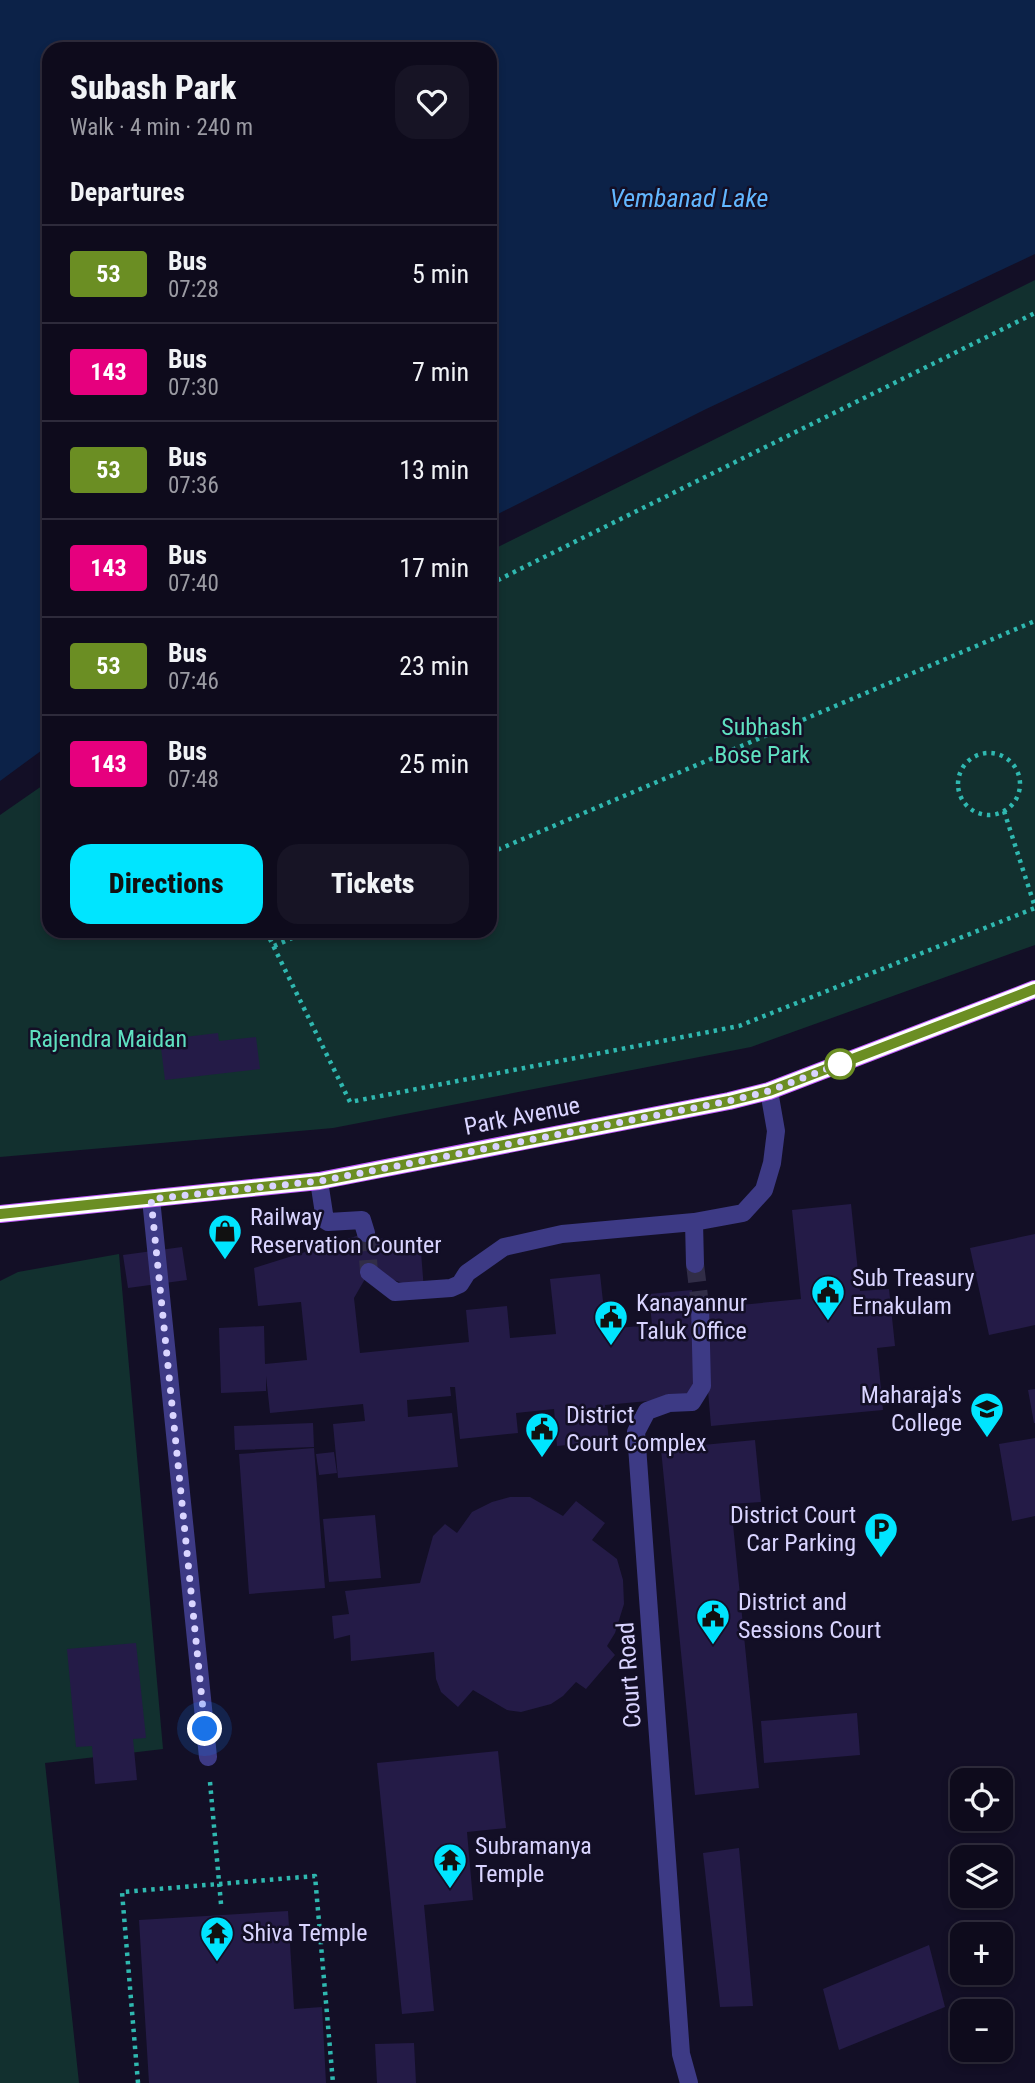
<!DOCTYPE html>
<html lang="en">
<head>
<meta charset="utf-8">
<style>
	:root { --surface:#0e0b1c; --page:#171425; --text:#f1f3f6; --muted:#9b9ba3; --line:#2e2b3b; --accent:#00e5ff }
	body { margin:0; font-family:"Roboto Condensed",sans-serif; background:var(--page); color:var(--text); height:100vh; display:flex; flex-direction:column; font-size:26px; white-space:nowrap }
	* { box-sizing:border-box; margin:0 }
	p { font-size:23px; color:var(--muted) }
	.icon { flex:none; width:38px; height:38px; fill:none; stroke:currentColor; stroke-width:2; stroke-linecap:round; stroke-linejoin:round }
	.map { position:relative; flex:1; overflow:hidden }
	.panel { position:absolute; left:42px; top:42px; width:455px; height:896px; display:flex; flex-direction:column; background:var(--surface); border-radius:21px; box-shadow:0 4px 10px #0003,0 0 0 2px var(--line) }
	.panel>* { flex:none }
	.badge { padding:0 14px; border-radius:5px; font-size:24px; line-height:46px }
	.controls { position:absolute; left:950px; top:1768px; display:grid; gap:14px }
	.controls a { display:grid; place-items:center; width:63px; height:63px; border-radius:14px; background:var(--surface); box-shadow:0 4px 10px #0003,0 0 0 2px var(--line); font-size:35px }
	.you { position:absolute; width:35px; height:35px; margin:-18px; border:5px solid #fff; border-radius:50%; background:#1a73e8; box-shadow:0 0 0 10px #1a73e833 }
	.map>.badge { position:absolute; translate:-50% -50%; box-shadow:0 0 0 4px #fff }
	h2 { padding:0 28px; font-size:26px; line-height:63px }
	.round { display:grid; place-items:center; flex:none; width:74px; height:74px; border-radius:21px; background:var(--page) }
	.head { display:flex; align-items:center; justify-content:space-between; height:119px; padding:0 28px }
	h1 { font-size:33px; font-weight:800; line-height:52px }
	.button { display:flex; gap:14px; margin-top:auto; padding:14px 28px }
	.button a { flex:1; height:80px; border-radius:21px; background:var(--accent); color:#111; font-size:28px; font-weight:800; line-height:80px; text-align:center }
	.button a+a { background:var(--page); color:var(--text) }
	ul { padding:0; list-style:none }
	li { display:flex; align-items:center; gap:21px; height:98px; padding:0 28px; border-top:2px solid var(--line) }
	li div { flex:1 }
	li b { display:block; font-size:26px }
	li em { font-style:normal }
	li .badge { min-width:77px; font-weight:700; text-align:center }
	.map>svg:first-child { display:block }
	.green { fill:#12302f }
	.water { fill:#0c2248 }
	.building { fill:#241b47 }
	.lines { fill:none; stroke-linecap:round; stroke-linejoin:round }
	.minor-tunnel { stroke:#312d47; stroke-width:18; stroke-dasharray:18 9; stroke-linecap:butt }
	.path { stroke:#2fb8b0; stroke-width:4.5; stroke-dasharray:3.5 5; stroke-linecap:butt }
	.minor { stroke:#3d3a85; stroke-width:18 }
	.major { stroke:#c25bff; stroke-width:18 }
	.line-casing { stroke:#fff; stroke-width:16 }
	.line { stroke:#6b8e23; stroke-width:10 }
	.walk { stroke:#d9d4ff; stroke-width:7; stroke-dasharray:0 12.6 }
	.stop-dot { fill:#fff; stroke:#6b8e23; stroke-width:3.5 }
	.labels { text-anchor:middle; stroke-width:5; stroke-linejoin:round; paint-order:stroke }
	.park-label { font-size:24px; fill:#5fe0c0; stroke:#130f26 }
	.street-label { font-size:24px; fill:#d9d4ff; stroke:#130f26 }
	.poi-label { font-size:24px; fill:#d9d4ff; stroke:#130f26; text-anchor:start }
	.water-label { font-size:26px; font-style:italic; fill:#62b6ff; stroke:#130f26 }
</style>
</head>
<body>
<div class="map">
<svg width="1035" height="2083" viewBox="0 0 1035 2083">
	<rect width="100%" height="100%" fill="#130f26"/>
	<path class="green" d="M 1035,280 L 1035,945 L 751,1047 L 333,1128 L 0,1157 L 0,815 L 49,781 L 49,931 L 490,931 L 490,551 Z
		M 119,1254 L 163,1749 L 45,1763 L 79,2083 L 0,2083 L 0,1281 L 18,1272 Z"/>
	<path class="water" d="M 0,0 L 1035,0 L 1035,254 L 704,410 L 490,518 L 490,49 L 49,49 L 49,745 L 0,781 Z"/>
	<path class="building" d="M 218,1033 L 219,1041 L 256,1037 L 260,1069 L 165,1080 L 160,1040 Z
		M 851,1204 L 860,1291 L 889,1289 L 895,1346 L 877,1348 L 883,1410 L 711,1426 L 705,1355 L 702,1396 L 605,1405 L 609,1441 L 557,1446 L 554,1409 L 516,1413 L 518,1433 L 460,1439 L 455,1387 L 450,1387 L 451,1396 L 407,1400 L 408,1417 L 452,1413 L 458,1467 L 338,1478 L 333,1424 L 365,1421 L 363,1404 L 270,1413 L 266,1376 L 266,1391 L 221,1393 L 219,1328 L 264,1326 L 265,1364 L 307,1360 L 301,1302 L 258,1306 L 254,1268 L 366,1233 L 421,1252 L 424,1290 L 369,1272 L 354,1298 L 360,1353 L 469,1342 L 466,1310 L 507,1306 L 510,1338 L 556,1334 L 550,1279 L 600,1274 L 606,1329 L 652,1325 L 649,1294 L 692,1290 L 696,1340 L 699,1309 L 801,1299 L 792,1210 Z
		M 1035,1234 L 1035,1325 L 989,1335 L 970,1248 Z
		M 182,1247 L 187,1280 L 128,1288 L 123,1255 Z
		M 1035,1389 L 1035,1423 L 1034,1423 L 1028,1390 Z
		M 313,1423 L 314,1447 L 235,1450 L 234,1426 Z
		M 1035,1438 L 1035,1516 L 1012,1521 L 999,1444 Z
		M 755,1440 L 761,1502 L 731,1504 L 759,1788 L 695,1795 L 661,1449 Z
		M 314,1448 L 325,1588 L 249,1594 L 239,1454 Z
		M 334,1452 L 337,1473 L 319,1475 L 316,1454 Z
		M 510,1497 L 530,1497 L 563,1516 L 576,1501 L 605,1523 L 592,1540 L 617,1559 L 623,1580 L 624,1604 L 615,1633 L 607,1646 L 615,1655 L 586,1689 L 576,1682 L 563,1696 L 551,1704 L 521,1712 L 507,1710 L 473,1690 L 458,1707 L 441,1692 L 436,1679 L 434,1652 L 351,1661 L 350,1635 L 334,1639 L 332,1616 L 349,1614 L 345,1591 L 420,1583 L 433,1536 L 445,1524 L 457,1533 L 472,1512 L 492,1502 Z
		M 375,1515 L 381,1578 L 329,1582 L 323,1519 Z
		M 136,1643 L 146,1738 L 133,1739 L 137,1780 L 95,1784 L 92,1746 L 76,1747 L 67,1649 Z
		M 857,1713 L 860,1755 L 764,1763 L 761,1721 Z
		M 498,1751 L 506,1828 L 467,1832 L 473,1900 L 424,1905 L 434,2011 L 402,2014 L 377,1763 Z
		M 739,1848 L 753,2006 L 720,2007 L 703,1853 Z
		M 288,1911 L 294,2009 L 322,2007 L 326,2083 L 149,2083 L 139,1920 Z
		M 929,1945 L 945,2007 L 839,2050 L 823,1989 Z
		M 414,2043 L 416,2083 L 377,2083 L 375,2044 Z"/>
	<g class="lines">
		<path class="minor-tunnel" d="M 366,1233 L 369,1272
			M 695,1264 L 700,1305"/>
		<path class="path" d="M 490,584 L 1035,313
			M958 784a31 31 0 1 1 62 0a31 31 0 1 1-62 0Z
			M 1004,811 L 1035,907
			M 490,853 L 1035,621
			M 266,931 L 350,1102 L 739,1026 L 1035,908
			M 274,946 L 308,931
			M 210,1782 L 221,1904
			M 138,2083 L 122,1892 L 315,1876 L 333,2083"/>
		<path class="minor" d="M 319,1181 L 325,1220 L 328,1222 L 362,1220 L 366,1233
			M 151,1199 L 208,1757
			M 695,1264 L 694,1222 L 743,1213 L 764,1190 L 772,1163 L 776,1131 L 769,1091
			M 369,1272 L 395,1292 L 451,1288 L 460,1284 L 467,1273 L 504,1247 L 562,1234 L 694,1222
			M 689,2083 L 681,2054 L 636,1432 L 647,1411 L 669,1403 L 692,1402 L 702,1386 L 700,1305"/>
		<path class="major" d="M 0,1214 L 319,1181 L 729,1101 L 769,1091 L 1035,989"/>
	</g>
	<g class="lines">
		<g class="line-casing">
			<path id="line" d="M 0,1214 L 320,1181 L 729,1101 L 769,1091 L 1035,989"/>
		</g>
		<use href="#line" class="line"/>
		<path class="walk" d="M 205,1729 L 151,1199 L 320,1181 L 729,1101 L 769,1091 L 842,1063 L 840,1064"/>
	</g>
	<defs>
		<g id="shop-pin" transform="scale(1.75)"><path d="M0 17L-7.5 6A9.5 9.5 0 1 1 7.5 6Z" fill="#00e5ff" stroke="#130f26"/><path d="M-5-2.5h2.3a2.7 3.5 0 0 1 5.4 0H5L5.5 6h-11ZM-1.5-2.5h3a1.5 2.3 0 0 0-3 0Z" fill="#111"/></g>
		<g id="civic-pin" transform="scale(1.75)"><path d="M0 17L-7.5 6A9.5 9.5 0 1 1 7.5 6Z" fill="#00e5ff" stroke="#130f26"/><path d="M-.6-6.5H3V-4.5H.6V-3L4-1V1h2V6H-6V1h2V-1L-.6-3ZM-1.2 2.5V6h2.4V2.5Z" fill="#111"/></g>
		<g id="university-pin" transform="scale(1.75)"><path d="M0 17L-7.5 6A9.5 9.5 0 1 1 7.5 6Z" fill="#00e5ff" stroke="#130f26"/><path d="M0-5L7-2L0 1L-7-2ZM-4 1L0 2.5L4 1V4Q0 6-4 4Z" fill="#111"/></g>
		<g id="parking-pin" transform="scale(1.75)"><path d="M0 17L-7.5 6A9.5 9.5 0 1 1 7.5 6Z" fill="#00e5ff" stroke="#130f26"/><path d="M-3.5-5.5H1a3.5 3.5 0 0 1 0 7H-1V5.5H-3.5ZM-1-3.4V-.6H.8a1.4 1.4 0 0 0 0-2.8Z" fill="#111"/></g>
		<g id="temple-pin" transform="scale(1.75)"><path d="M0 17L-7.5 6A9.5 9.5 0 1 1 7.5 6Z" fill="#00e5ff" stroke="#130f26"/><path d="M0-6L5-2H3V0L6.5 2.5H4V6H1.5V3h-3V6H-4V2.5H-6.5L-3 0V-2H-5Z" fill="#111"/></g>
	</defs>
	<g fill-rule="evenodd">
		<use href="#shop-pin" x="225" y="1231"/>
		<use href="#civic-pin" x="828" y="1292"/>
		<use href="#civic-pin" x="611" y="1317"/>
		<use href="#university-pin" x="987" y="1409"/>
		<use href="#civic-pin" x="542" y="1429"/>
		<use href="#parking-pin" x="881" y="1529"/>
		<use href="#civic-pin" x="713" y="1616"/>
		<use href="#temple-pin" x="450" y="1860"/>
		<use href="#temple-pin" x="217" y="1933"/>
	</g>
	<circle class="stop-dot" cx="840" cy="1064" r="14"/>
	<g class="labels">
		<g class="park-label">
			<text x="762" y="735">Subhash<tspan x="762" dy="28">Bose Park</tspan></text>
			<text x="108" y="1047">Rajendra Maidan</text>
		</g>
		<g class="street-label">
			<text transform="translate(522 1116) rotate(-11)" y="8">Park Avenue</text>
			<text transform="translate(629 1675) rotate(-94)" y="8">Court Road</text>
		</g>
		<g class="poi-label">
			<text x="250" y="1225">Railway<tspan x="250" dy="28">Reservation Counter</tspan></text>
			<text x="852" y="1286">Sub Treasury<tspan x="852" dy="28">Ernakulam</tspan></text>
			<text x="636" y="1311">Kanayannur<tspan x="636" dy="28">Taluk Office</tspan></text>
			<text x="962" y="1403" text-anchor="end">Maharaja's<tspan x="962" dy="28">College</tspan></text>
			<text x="566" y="1423">District<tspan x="566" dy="28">Court Complex</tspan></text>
			<text x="856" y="1523" text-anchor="end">District Court<tspan x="856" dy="28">Car Parking</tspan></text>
			<text x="738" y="1610">District and<tspan x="738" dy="28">Sessions Court</tspan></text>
			<text x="475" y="1854">Subramanya<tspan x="475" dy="28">Temple</tspan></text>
			<text x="242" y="1941">Shiva Temple</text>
		</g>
		<g class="water-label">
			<text x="689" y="207">Vembanad Lake</text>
		</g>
	</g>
</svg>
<div class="controls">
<a><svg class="icon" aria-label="locate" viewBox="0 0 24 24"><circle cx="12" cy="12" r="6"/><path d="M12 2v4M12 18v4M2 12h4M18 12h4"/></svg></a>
<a><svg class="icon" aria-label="layers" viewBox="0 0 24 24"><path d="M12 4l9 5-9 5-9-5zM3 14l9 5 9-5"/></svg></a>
<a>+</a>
<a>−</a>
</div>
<div class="you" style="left:205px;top:1729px"></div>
<section class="panel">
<div class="head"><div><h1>Subash Park</h1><p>Walk · 4 min · 240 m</p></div><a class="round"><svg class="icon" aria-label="heart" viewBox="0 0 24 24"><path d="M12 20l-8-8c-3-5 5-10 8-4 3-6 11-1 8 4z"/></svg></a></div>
<h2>Departures</h2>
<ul>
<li><span class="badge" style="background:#6b8e23;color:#fff">53</span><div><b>Bus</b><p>07:28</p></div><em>5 min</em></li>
<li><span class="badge" style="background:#e6007e;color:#fff">143</span><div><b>Bus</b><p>07:30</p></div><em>7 min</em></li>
<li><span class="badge" style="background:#6b8e23;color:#fff">53</span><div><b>Bus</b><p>07:36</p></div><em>13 min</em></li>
<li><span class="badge" style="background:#e6007e;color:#fff">143</span><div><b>Bus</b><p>07:40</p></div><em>17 min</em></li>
<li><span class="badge" style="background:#6b8e23;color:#fff">53</span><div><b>Bus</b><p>07:46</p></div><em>23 min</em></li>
<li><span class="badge" style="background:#e6007e;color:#fff">143</span><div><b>Bus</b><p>07:48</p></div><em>25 min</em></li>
</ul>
<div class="button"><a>Directions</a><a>Tickets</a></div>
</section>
</div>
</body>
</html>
